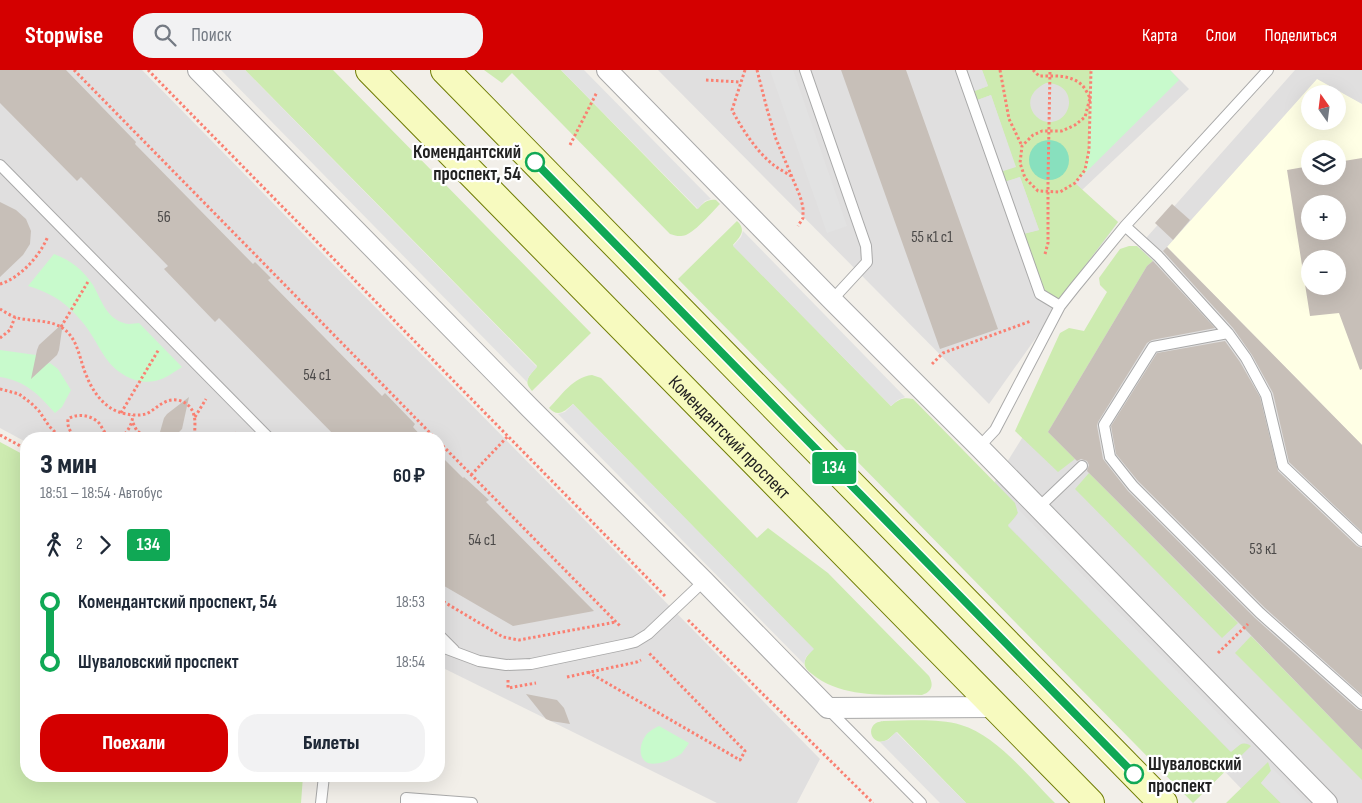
<!DOCTYPE html>
<html lang="ru">
<head>
<meta charset="utf-8">
<style>
	:root { --surface:#fff; --page:#f2f2f3; --text:#1f2937; --muted:#747a83; --accent:#d40000 }
	body { margin:0; font-family:"Sofia Sans Condensed",sans-serif; background:var(--page); color:var(--text); height:100vh; display:flex; flex-direction:column; font-size:19px; white-space:nowrap }
	* { box-sizing:border-box; margin:0 }
	p { font-size:16px; color:var(--muted) }
	.icon { flex:none; width:28px; height:28px; fill:none; stroke:currentColor; stroke-width:2; stroke-linecap:round; stroke-linejoin:round }
	.map { position:relative; flex:1; overflow:hidden }
	.panel { position:absolute; left:20px; top:362px; width:425px; height:350px; display:flex; flex-direction:column; background:var(--surface); border-radius:20px; box-shadow:0 5px 20px #0002 }
	.panel>* { flex:none }
	.badge { padding:0 10px; border-radius:4px; font-size:18px; line-height:32px }
	.needle { width:32px; rotate:346deg }
	.tools { position:absolute; left:1301px; top:15px; display:grid; gap:10px }
	.tools a { display:grid; place-items:center; width:45px; height:45px; border-radius:50%; background:var(--surface); box-shadow:0 5px 20px #0002; font-size:25px }
	.map>.badge { position:absolute; translate:-50% -50%; box-shadow:0 0 0 2px #fff }
	.legs { display:flex; align-items:center; gap:8px; height:55px; padding:0 20px; font-size:16px }
	.legs p { margin-inline-start:auto }
	.head { display:flex; align-items:center; justify-content:space-between; height:85px; padding:0 20px }
	h1 { font-size:28px; font-weight:800; line-height:38px }
	.button { display:flex; gap:10px; margin-top:auto; padding:10px 20px }
	.button a { flex:1; height:58px; border-radius:20px; background:var(--accent); color:#fff; font-size:20px; font-weight:800; line-height:58px; text-align:center }
	.button a+a { background:var(--page); color:var(--text) }
	ul { padding:0 20px; list-style:none }
	li { display:flex; align-items:center; gap:18px; height:60px; font-size:19px }
	li i { display:grid; place-items:center; width:8px; height:100%; margin:0 6px; background:currentColor }
	li i::after { content:''; width:12px; height:12px; margin:-6px; border:4px solid; border-radius:50%; background:var(--surface) }
	li p { margin-inline-start:auto }
	li:first-child i { background:linear-gradient(#0000 50%,currentColor 0) }
	li:last-child i { background:linear-gradient(currentColor 50%,#0000 0) }
	header { display:flex; align-items:center; gap:30px; box-sizing:border-box; height:70px; padding:0 25px; background:var(--accent); color:#fff }
	header strong { font-size:24px }
	nav { display:flex; gap:28px; margin-inline-start:auto; font-size:18px }
	.search { width:350px; height:45px; background:var(--page); display:flex; align-items:center; gap:12px; box-sizing:border-box; padding:0 18px; border-radius:20px; color:var(--muted); font-size:19px }
	.map>svg:first-child { display:block }
	.residential { fill:#e0dfdf; fill-rule:evenodd }
	.education { fill:#ffffe5; fill-rule:evenodd }
	.grass { fill:#cdebb0; fill-rule:evenodd }
	.park { fill:#c8facc }
	.pitch { fill:#88e0be }
	.parking { fill:#e2e2e2 }
	.building { fill:#c7bfb8; fill-rule:evenodd }
	.lines { fill:none; stroke-linecap:round; stroke-linejoin:round }
	.service-casing { stroke:#a9a9a9; stroke-width:12 }
	.minor-casing { stroke:#a9a9a9; stroke-width:22 }
	.secondary-casing { stroke:#707d05; stroke-width:30 }
	.path { stroke:#fa8072; stroke-width:3; stroke-dasharray:2.5 2.5; stroke-linecap:butt }
	.service { stroke:#fff; stroke-width:10 }
	.minor { stroke:#fff; stroke-width:20 }
	.secondary { stroke:#f7fabf; stroke-width:28 }
	.line-1-casing { stroke:#fff; stroke-width:11 }
	.line-1 { stroke:#10a855; stroke-width:8 }
	.stop-1-dot { fill:#fff; stroke:#10a855; stroke-width:2.5 }
	.labels { text-anchor:middle; stroke-width:4.5; stroke-linejoin:round; paint-order:stroke }
	.number-label { font-size:16px; fill:#4b4948 }
	.stop-label { font-size:19px; font-weight:bold; fill:#222; stroke:#fff; text-anchor:end }
	.street-label { font-size:19px; fill:#222; stroke:#fff }
</style>
</head>
<body>
<header>
<strong>Stopwise</strong>
<div class="search"><svg class="icon" aria-label="search" viewBox="0 0 24 24"><circle cx="10" cy="10" r="6"/><path d="M15 15l6 6"/></svg>Поиск</div>
<nav><a>Карта</a><a>Слои</a><a>Поделиться</a></nav>
</header>
<div class="map">
<svg width="1362" height="733" viewBox="0 0 1362 733">
	<rect width="100%" height="100%" fill="#f2efe9"/>
	<path class="residential" d="M 0,0 L 142,0 L 820,689 L 797,733 L 717,733 L 439,596 L 439,369 L 26,369 L 26,372 L 0,358 Z
		M 658,0 L 1170,0 L 1189,19 L 1082,120 L 1118,152 L 989,334 Z
		M 1295,0 L 1362,0 L 1362,733 L 1255,733 L 976,442 L 1147,167 ZM 1310,24 L 1338,24 L 1338,51 L 1310,51 ZM 1310,79 L 1338,79 L 1338,106 L 1310,106 ZM 1310,134 L 1338,134 L 1338,161 L 1310,161 ZM 1310,189 L 1338,189 L 1338,216 L 1310,216 Z"/>
	<path class="education" d="M 1317,9 L 1362,34 L 1362,375 L 1167,177 ZM 1310,24 L 1338,24 L 1338,51 L 1310,51 ZM 1310,79 L 1338,79 L 1338,106 L 1310,106 ZM 1310,134 L 1338,134 L 1338,161 L 1310,161 ZM 1310,189 L 1338,189 L 1338,216 L 1310,216 Z"/>
	<path class="grass" d="M 245,0 L 333,0 L 591,263 L 532,321 C 522,310 530,306 537,296 Z
		M 484,0 L 561,0 L 697,139 C 704,133 707,129 716,130 L 720,134 C 712,142 696,161 686,165 C 680,167 676,166 670,164 L 512,3 L 502,13 Z
		M 982,0 L 1091,0 L 1089,80 L 1085,100 L 1075,113 L 1118,152 L 1056,234 L 1040,224 L 1019,165 L 1039,160 L 1020,107 L 1001,113 L 997,103 L 1015,96 L 991,25 L 972,32 L 969,23 L 988,16 ZM 1046,13 C 1080,13 1073,55 1047,52 C 1042,51 1037,48 1034,44 C 1025,31 1033,19 1046,13 Z
		M 737,151 C 747,160 740,167 733,175 L 891,336 C 899,329 903,327 913,329 L 1015,433 L 1018,443 L 1008,456 L 1230,681 C 1238,676 1242,670 1251,676 L 1193,733 L 678,209 Z
		M 1129,176 L 1137,176 L 1153,191 L 1147,196 L 1048,362 L 1075,389 L 1058,402 L 1015,361 L 1060,263 L 1069,258 L 1084,261 L 1107,222 L 1100,215 L 1099,208 L 1120,179 Z
		M 592,305 L 601,308 L 757,468 L 768,458 L 828,503 L 929,606 C 934,615 932,622 922,625 C 884,624 843,629 812,604 C 800,595 804,589 813,579 L 573,334 C 565,341 558,348 549,338 C 562,325 573,307 592,305 Z
		M 0,372 L 26,386 L 26,706 L 303,706 L 301,733 L 0,733 Z
		M 1089,403 L 1238,553 L 1222,568 L 1075,419 Z
		M 1251,566 L 1362,680 L 1362,710 L 1235,583 Z
		M 884,651 C 909,651 937,648 961,655 C 996,665 1029,707 1055,733 L 966,733 L 897,662 C 894,664 890,668 887,670 C 874,677 865,660 876,653 C 877,652 883,651 884,651 Z
		M 1268,692 L 1271,701 L 1261,713 L 1281,733 L 1226,733 Z"/>
	<path class="park" d="M 1091,0 L 1170,0 L 1179,10 L 1075,113 L 1085,100 L 1089,80 Z
		M 54,184 C 72,191 82,199 93,215 C 101,229 106,248 124,253 C 128,255 135,253 139,253 L 182,297 C 174,302 165,309 155,311 C 135,315 116,303 105,287 C 96,273 89,258 77,246 C 63,230 48,222 28,216 Z
		M 0,280 L 36,285 L 37,290 L 45,294 L 50,293 L 58,299 L 71,320 L 62,337 L 55,343 C 38,324 26,311 0,307 Z
		M 659,656 L 689,673 C 687,676 684,680 682,683 C 675,689 657,696 648,693 C 637,688 640,673 646,665 C 649,661 655,658 659,656 Z"/>
	<path class="pitch" d="M1029 90a20 20 0 1 1 40 0a20 20 0 1 1-40 0Z"/>
	<path class="parking" d="M 221,0 L 245,0 L 537,297 L 529,306 L 527,312 Z
		M 561,0 L 584,0 L 711,129 L 705,131 L 698,139 Z
		M 770,0 L 793,0 L 847,156 L 827,163 Z
		M 961,0 L 982,0 L 988,16 L 969,23 Z
		M 991,25 L 1016,97 L 997,103 L 972,32 Z
		M 1020,107 L 1039,160 L 1019,165 L 1001,113 Z
		M 743,161 L 905,327 L 898,330 L 891,336 L 733,176 L 741,167 Z
		M 573,334 L 814,579 L 806,587 L 804,594 L 558,344 L 565,342 Z
		M 1017,438 L 1247,673 L 1242,673 L 1231,682 L 1008,455 L 1016,447 L 1018,443 Z
		M 896,662 L 966,733 L 940,733 L 880,672 L 888,670 Z
		M 1270,696 L 1307,733 L 1281,733 L 1261,713 L 1271,701 Z"/>
	<path class="building" d="M 0,0 L 66,0 L 136,72 L 135,74 L 253,194 L 255,192 L 271,208 L 268,210 L 382,326 L 385,323 L 415,354 L 413,357 L 424,369 L 338,369 L 219,248 L 215,252 L 164,199 L 168,196 L 81,107 L 77,111 L 0,33 Z
		M 841,0 L 906,0 L 998,259 L 940,279 Z
		M 1362,88 L 1362,299 L 1360,300 L 1339,243 L 1310,246 L 1287,100 L 1310,96 L 1310,106 L 1338,106 L 1338,92 ZM 1310,134 L 1338,134 L 1338,161 L 1310,161 ZM 1310,189 L 1338,189 L 1338,216 L 1310,216 Z
		M 0,132 L 16,140 L 26,149 L 31,161 L 30,174 L 23,185 L 0,207 Z
		M 1172,134 L 1190,150 L 1173,170 L 1155,153 Z
		M 1167,177 L 1362,375 L 1362,462 L 1289,392 L 1273,323 L 1252,285 L 1233,258 L 1163,181 Z
		M 1153,191 L 1215,258 L 1152,270 L 1147,273 L 1098,352 L 1097,356 L 1103,389 L 1128,421 L 1255,548 L 1357,639 L 1362,641 L 1362,680 L 1244,558 L 1087,401 L 1089,395 L 1087,391 L 1081,389 L 1077,391 L 1048,362 L 1147,196 Z
		M 63,253 L 59,280 L 57,285 L 31,309 L 37,280 L 39,275 Z
		M 1225,271 L 1240,292 L 1260,327 L 1278,401 L 1357,476 L 1362,478 L 1362,625 L 1265,538 L 1138,411 L 1116,384 L 1111,356 L 1157,283 Z
		M 189,327 L 182,359 L 175,366 L 167,369 L 158,369 L 164,348 L 167,344 Z
		M 439,384 L 463,408 L 464,407 L 489,430 L 486,432 L 594,541 L 513,556 L 439,513 Z
		M 526,624 L 557,630 L 564,638 L 570,654 L 551,651 L 546,649 Z"/>
	<g class="lines">
		<g class="service-casing">
			<path id="service" d="M 805,0 L 866,176 L 867,192 L 832,230
				M 961,0 L 1040,224 L 1060,236
				M 0,95 L 270,369
				M 1125,156 L 1158,186 L 1228,263
				M 979,377 L 995,360 L 1060,236 L 1075,217 L 1125,156 L 1268,0
				M 1038,438 L 1082,396
				M 1362,471 L 1283,396 L 1266,325 L 1246,288 L 1228,263 L 1153,277 L 1104,355 L 1110,387 L 1133,416 L 1260,543 L 1362,634
				M 439,565 L 454,580
				M 439,576 L 479,591 L 506,595 L 531,594 L 622,575 L 635,572 L 648,564 L 704,511
				M 828,639 L 921,733
				M 321,733 L 324,706
				M 406,733 L 406,728 L 472,733"/>
		</g>
		<g class="minor-casing">
			<path id="minor" d="M 198,0 L 530,338 L 704,511 L 828,638 L 994,637
				M 607,0 L 832,230 L 979,377 L 1327,733"/>
		</g>
		<g class="secondary-casing">
			<g id="secondary">
				<path id="s1" d="M 370,0 L 1090,733"/>
				<path d="M 445,0 L 1163,733"/>
			</g>
		</g>
		<path class="path" d="M 74,0 L 436,369
			M 148,0 L 665,526
			M 745,0 L 732,40 C 742,59 755,79 771,93 C 777,98 785,102 791,106
			M 757,0 L 767,39 L 776,69 L 800,126 L 803,137 L 803,148 L 798,156
			M 1000,0 L 1009,49 L 1022,76
			M 1033,0 L 1039,6 C 1053,6 1070,4 1082,15 C 1085,18 1088,24 1090,28 L 1085,47 L 1075,55 L 1062,61 L 1042,61 L 1033,65 L 1022,76 L 1020,93 L 1025,108 L 1038,121 L 1060,122 L 1075,113 L 1085,100 L 1089,80 L 1091,0
			M 706,10 L 740,12
			M 570,75 L 597,22
			M 1045,184 L 1048,173 L 1048,111 L 1050,0
			M 0,214 C 20,208 40,186 48,166
			M 0,239 C 5,242 11,246 17,248 C 31,251 49,250 61,257 C 79,268 79,290 87,307 C 93,322 104,337 119,342 C 127,345 138,346 146,344 C 153,341 158,335 165,332 C 177,326 192,333 194,346 C 196,351 194,362 195,369
			M 61,257 L 89,210
			M 0,268 L 10,260 L 15,247
			M 932,294 L 943,283 L 1031,251
			M 0,319 L 19,324 L 31,333 L 39,341 L 49,356 L 62,369
			M 121,343 L 159,279
			M 195,347 L 206,329
			M 133,353 L 137,361 L 149,369
			M 0,365 L 26,379
			M 77,369 C 71,362 67,359 68,349 C 77,343 90,345 98,352 C 102,356 103,362 108,365 C 122,375 132,357 133,345
			M 233,369 L 238,361
			M 439,372 L 621,557
			M 471,405 L 508,366
			M 439,529 L 503,567 L 519,570 L 616,552
			M 688,550 L 873,733
			M 1218,583 L 1248,554
			M 588,602 L 740,690 L 745,681 L 649,583
			M 567,607 L 637,592 L 641,590
			M 508,610 L 508,618 L 536,613"/>
		<use href="#service" class="service"/>
		<use href="#minor" class="minor"/>
		<use href="#secondary" class="secondary"/>
	</g>
	<g class="lines">
		<g class="line-1-casing">
			<path id="line-1" d="M 535,92 L 1134,704"/>
		</g>
		<use href="#line-1" class="line-1"/>
	</g>
	<g class="stop-1-dot">
		<circle cx="535" cy="92" r="9"/>
		<circle cx="1134" cy="704" r="9"/>
	</g>
	<g class="labels">
		<g class="number-label">
			<text x="164" y="152">56</text>
			<text x="932" y="172">55 к1 с1</text>
			<text x="317" y="310">54 с1</text>
			<text x="482" y="475">54 с1</text>
			<text x="1263" y="484">53 к1</text>
		</g>
		<g class="stop-label">
			<text x="521" y="88">Комендантский<tspan x="521" dy="22">проспект, 54</tspan></text>
			<text x="1148" y="700" text-anchor="start">Шуваловский<tspan x="1148" dy="22">проспект</tspan></text>
		</g>
		<g class="street-label">
			<text dy="7" stroke="none"><textPath href="#s1" startOffset="514">Комендантский проспект</textPath></text>
		</g>
	</g>
</svg>
<div class="tools">
<a><svg class="needle" viewBox="-14 -14 28 28"><path d="M0-13l5 13h-10z" fill="#e53935"/><path d="M0 13l5-13h-10z" fill="#747a83"/></svg></a>
<a><svg class="icon" aria-label="layers" viewBox="0 0 24 24"><path d="M12 4l9 5-9 5-9-5zM3 14l9 5 9-5"/></svg></a>
<a>+</a>
<a>−</a>
</div>
<b class="badge" style="left:834px;top:398px;background:#10a855;color:#fff">134</b>
<section class="panel">
<div class="head"><div><h1>3 мин</h1><p>18:51 – 18:54 · Автобус</p></div><b>60 ₽</b></div>
<div class="legs"><svg class="icon" aria-label="walk" viewBox="0 0 24 24"><circle cx="13" cy="4" r="2"/><path d="M13 8l-2 6 4 7M11 14l-3 7M7 12l3-4h3l4 4"/></svg>2<svg class="icon" aria-label="forward" viewBox="0 0 24 24"><path d="M9 5l7 7-7 7"/></svg><b class="badge" style="background:#10a855;color:#fff">134</b></div>
<ul>
<li><i style="color:#10a855"></i><b>Комендантский проспект, 54</b><p>18:53</p></li>
<li><i style="color:#10a855"></i><b>Шуваловский проспект</b><p>18:54</p></li>
</ul>
<div class="button"><a>Поехали</a><a>Билеты</a></div>
</section>
</div>
</body>
</html>
